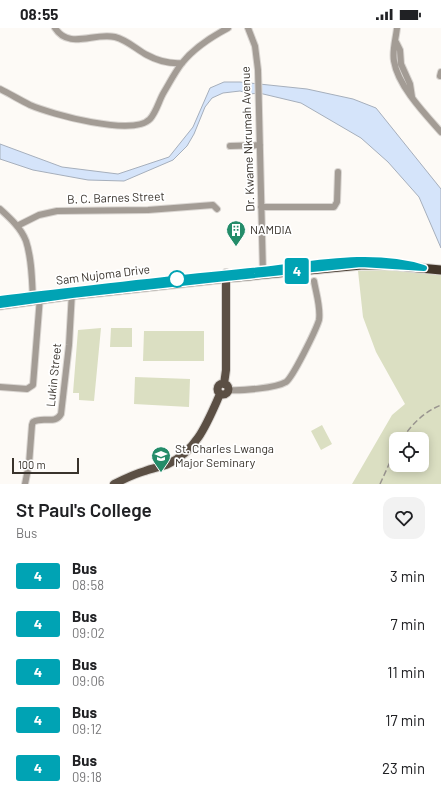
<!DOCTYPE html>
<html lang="en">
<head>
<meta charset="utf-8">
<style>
	:root { --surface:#fff; --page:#f2f2f2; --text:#202124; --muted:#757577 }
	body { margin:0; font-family:Barlow,sans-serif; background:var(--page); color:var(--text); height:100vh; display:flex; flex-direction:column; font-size:15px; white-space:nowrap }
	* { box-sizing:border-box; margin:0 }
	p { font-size:13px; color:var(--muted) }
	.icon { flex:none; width:22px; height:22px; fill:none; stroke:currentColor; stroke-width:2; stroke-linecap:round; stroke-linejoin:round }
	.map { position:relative; height:456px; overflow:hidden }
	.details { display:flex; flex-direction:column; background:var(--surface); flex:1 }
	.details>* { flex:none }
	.badge { padding:0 8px; border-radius:3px; font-size:14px; line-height:26px }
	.fabs { position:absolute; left:389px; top:404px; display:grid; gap:8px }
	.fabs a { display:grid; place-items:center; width:40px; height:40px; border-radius:8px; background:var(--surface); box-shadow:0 2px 10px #0003; font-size:20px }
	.scale { position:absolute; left:12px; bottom:10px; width:67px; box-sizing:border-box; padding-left:4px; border:2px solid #39332c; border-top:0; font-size:11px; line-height:14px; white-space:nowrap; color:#39332c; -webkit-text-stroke:3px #fff; paint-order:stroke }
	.map>.badge { position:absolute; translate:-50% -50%; box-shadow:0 0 0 2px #fff }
	.round { display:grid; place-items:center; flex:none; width:42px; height:42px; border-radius:12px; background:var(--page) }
	.head { display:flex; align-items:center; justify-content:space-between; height:68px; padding:0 16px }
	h1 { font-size:19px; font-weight:600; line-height:30px }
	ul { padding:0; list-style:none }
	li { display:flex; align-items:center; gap:12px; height:48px; padding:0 16px }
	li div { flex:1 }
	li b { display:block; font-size:15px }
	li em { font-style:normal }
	li .badge { min-width:44px; font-weight:700; text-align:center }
	.status { display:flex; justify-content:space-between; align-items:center; height:28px; padding:0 20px; background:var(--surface); direction:ltr }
	.status svg { height:11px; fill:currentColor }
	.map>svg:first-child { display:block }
	.green { fill:#dbdfc2; fill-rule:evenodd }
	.water { fill:#d5e4fa; stroke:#a6afbc }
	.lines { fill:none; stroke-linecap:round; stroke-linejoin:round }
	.minor-casing { stroke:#dad6d2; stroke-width:8 }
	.major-casing { stroke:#dad6d2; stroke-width:10 }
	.highway-casing { stroke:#dad6d2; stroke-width:11 }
	.minor { stroke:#a39c95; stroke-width:6 }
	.major { stroke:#5b4f44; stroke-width:8 }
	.highway { stroke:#423529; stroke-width:9 }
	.rail { stroke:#99948f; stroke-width:1.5; stroke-dasharray:6 3; stroke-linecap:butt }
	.line-casing { stroke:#fff; stroke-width:9 }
	.line { stroke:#00a3b4; stroke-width:6 }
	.stop-dot { fill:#fff; stroke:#00a3b4; stroke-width:2 }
	.labels { text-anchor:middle; stroke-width:3.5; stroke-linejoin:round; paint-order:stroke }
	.street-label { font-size:12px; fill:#39332c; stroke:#fff }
	.poi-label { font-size:12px; fill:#39332c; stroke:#fff; text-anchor:start }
</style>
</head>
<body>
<div class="status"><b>08:55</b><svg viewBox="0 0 49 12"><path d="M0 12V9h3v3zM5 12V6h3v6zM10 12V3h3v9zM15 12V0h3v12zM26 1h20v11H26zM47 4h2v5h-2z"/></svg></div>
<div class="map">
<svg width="441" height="456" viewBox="0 0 441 456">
	<rect width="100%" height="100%" fill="#fdfaf6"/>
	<path class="green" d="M 385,242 L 441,246 L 441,456 L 352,456 L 392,387 L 405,376 L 376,324 L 363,289 L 358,243 ZM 396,411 L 422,411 L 422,437 L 396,437 Z
		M 101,300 L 94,373 L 79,372 L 79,365 L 73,365 L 78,302 Z
		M 111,300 L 132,300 L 132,319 L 110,319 Z
		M 144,303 L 204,303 L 204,333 L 143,333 Z
		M 135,349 L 190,351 L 189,379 L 134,376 Z
		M 322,397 L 332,416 L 321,422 L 311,403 Z"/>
	<path class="water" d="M 224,54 L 240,54 L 307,61 L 353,71 L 376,80 L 441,161 L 441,220 L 419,169 L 388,134 L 361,110 L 301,75 L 259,65 L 250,66 L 240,63 L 223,65 L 212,70 L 205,79 L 194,106 L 187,118 L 173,132 L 124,153 L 88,152 L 33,142 L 0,131 L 0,116 L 62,139 L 118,146 L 169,129 L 193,99 L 210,60 Z"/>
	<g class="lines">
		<g class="minor-casing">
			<path id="minor" d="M 55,0 C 69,22 94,4 115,9 C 127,12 136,21 147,27 C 158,33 169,36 182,35
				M 248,0 L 255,18 L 258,42 L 263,246
				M 397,0 C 396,10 392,23 394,33 C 398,58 425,86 441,104
				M 396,14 L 400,22 L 401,36 L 410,56 L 412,69
				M 440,48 L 441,44
				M 0,61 C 10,66 20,72 30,77 C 51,86 133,109 150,91 C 157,83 159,72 164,64 C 170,54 175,44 182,35 C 194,20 211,9 228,0
				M 230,118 L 260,117
				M 261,179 L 334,179 L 337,174 L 338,144
				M 0,181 C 10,190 21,200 26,213 C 32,231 32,253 33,272
				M 17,198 L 39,187 L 57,183 L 148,182 L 213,177 L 217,181
				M 0,359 L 27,361 L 33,357 L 40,269
				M 228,362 C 241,363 276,360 286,354 C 293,349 316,302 319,292 C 321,280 316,265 314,253
				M 25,456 L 29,436 L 32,397 L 33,394 C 43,388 55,397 61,386 L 69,317 L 72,264"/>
		</g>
		<g class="major-casing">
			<path id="major" d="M217.5 361a5.5 5.5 0 1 1 11 0a5.5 5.5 0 1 1-11 0Z
				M 224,356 L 226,342 L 226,245
				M 114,456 C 124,451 134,446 145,443 C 153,440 161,439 168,436 C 197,423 208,393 220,366"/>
		</g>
		<g class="highway-casing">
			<path id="highway" d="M 0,277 L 72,267 L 226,250 L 361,237 L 388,237 L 441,242"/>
		</g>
		<use href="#minor" class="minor"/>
		<use href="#major" class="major"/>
		<use href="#highway" class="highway"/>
		<path class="rail" d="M 402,411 C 412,396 424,384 441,377
			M 380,456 L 396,421"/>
	</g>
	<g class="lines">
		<g class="line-casing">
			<path id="line" d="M 0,271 C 87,261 174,250 262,242 C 315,236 372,224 424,240 L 361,236 L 226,250 L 72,267 L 0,277"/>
		</g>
		<use href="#line" class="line"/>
	</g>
	<defs>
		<g id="building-pin" transform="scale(1)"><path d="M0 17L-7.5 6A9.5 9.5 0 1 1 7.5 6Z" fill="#248c69" stroke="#fff"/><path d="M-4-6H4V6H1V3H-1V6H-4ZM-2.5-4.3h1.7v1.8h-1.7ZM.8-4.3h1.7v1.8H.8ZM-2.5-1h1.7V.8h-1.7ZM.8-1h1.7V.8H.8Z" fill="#fff"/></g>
		<g id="university-pin" transform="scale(1)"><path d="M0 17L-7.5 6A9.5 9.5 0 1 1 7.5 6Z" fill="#248c69" stroke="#fff"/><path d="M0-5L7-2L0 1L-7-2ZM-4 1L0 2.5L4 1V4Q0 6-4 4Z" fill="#fff"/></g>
	</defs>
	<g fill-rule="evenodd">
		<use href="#building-pin" x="236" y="202"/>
		<use href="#university-pin" x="161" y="428"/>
	</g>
	<circle class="stop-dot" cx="177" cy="251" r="8"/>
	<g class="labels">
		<g class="street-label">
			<text transform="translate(248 111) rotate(-92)" y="4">Dr. Kwame Nkrumah Avenue</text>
			<text transform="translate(116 170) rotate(-2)" y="4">B. C. Barnes Street</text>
			<text transform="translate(103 247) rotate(-7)" y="4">Sam Nujoma Drive</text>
			<text transform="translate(54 347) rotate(-84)" y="4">Lukin Street</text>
		</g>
		<g class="poi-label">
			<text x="250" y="206">NAMDIA</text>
			<text x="175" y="425">St. Charles Lwanga<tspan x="175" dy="14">Major Seminary</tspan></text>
		</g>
	</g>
</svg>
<div class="fabs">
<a><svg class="icon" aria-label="locate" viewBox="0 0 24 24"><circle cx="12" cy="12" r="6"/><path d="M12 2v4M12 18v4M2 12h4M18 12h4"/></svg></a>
</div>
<div class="scale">100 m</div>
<b class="badge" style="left:297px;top:243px;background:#00a3b4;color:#fff">4</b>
</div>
<section class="details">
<div class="head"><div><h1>St Paul's College</h1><p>Bus</p></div><a class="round"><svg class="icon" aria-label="heart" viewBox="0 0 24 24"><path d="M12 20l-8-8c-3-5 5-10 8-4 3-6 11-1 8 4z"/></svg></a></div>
<ul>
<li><span class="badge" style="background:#00a3b4;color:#fff">4</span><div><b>Bus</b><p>08:58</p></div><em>3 min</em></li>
<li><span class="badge" style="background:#00a3b4;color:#fff">4</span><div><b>Bus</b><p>09:02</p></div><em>7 min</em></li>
<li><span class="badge" style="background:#00a3b4;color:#fff">4</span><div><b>Bus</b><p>09:06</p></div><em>11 min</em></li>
<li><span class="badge" style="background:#00a3b4;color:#fff">4</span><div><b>Bus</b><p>09:12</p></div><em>17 min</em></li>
<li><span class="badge" style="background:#00a3b4;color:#fff">4</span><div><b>Bus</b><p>09:18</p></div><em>23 min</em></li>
</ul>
</section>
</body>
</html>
